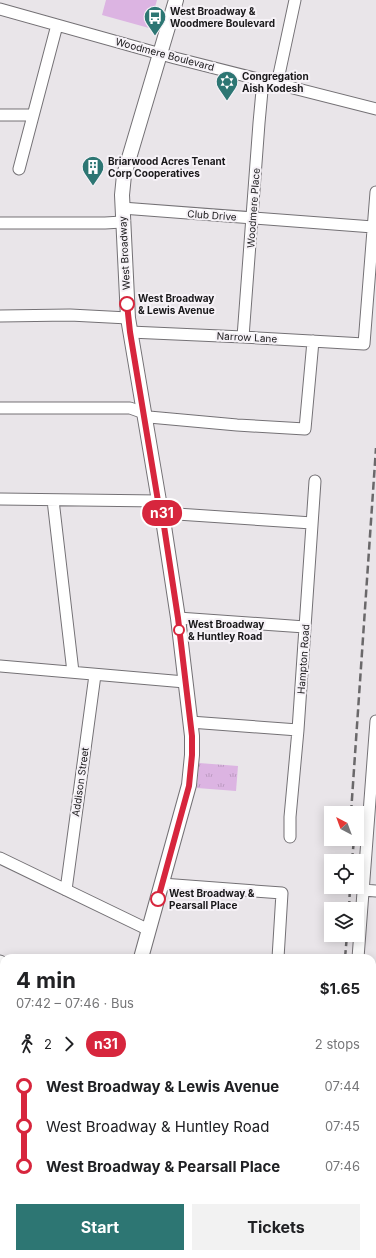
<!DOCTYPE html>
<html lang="en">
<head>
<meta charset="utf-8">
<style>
	:root { --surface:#fff; --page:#f2f2f2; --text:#202124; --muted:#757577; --accent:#2d7673 }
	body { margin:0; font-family:Inter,sans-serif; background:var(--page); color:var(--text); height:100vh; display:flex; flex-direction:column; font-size:15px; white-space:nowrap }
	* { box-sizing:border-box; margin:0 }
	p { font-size:13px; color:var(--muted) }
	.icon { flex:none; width:22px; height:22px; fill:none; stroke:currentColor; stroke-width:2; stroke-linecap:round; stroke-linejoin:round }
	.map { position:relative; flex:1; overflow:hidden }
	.panel { position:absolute; left:0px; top:954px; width:376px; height:304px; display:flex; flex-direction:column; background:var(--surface); border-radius:12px 12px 0 0; box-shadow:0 2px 10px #0003 }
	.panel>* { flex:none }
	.badge { padding:0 8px; border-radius:13px; font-size:14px; line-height:26px }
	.needle { width:26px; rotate:319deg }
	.controls { position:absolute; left:324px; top:806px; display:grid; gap:8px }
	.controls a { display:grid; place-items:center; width:40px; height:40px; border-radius:0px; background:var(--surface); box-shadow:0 2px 10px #0003; font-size:20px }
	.map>.badge { position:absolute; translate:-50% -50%; box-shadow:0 0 0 2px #fff }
	.legs { display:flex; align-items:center; gap:6px; height:44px; padding:0 16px; font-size:13px }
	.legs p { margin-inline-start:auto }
	.overview { display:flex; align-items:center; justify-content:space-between; height:68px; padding:0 16px }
	h1 { font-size:22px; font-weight:700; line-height:30px }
	.button { display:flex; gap:8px; margin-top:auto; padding:8px 16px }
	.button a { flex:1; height:46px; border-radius:0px; background:var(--accent); color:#fff; font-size:16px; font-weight:700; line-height:46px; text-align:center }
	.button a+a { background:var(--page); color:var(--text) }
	ul { padding:0 16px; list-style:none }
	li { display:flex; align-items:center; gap:14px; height:40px; font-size:15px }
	li i { display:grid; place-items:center; width:6px; height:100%; margin:0 5px; background:currentColor }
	li i::after { content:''; width:10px; height:10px; margin:-5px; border:3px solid; border-radius:50%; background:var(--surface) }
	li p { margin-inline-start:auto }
	li:first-child i { background:linear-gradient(#0000 50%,currentColor 0) }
	li:last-child i { background:linear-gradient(currentColor 50%,#0000 0) }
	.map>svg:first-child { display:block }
	.grass { fill:url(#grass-tufts) }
	.pitch { fill:#dcb4e2 }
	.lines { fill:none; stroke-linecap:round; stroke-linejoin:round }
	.minor-casing { stroke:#747175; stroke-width:13 }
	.major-casing { stroke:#747175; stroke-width:16 }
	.minor { stroke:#fff; stroke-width:11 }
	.major { stroke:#fff; stroke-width:14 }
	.rail { stroke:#6a686a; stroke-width:2.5; stroke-dasharray:8 4; stroke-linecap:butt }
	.line-1-casing { stroke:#fff; stroke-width:9 }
	.line-1 { stroke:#d7263d; stroke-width:6 }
	.stop-1-dot { fill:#fff; stroke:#d7263d; stroke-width:2 }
	.labels { text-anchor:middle; stroke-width:4; stroke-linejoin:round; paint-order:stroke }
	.poi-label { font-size:10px; font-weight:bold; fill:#19181a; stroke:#f6f2f7; text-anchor:start }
	.street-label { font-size:10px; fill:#19181a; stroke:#f6f2f7 }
	.stop-label { font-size:10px; font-weight:bold; fill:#19181a; stroke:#f6f2f7; text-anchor:start }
</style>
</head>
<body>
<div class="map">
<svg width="376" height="1258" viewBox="0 0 376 1258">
	<defs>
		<pattern id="grass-tufts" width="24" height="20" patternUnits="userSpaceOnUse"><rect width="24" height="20" fill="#dcb4e2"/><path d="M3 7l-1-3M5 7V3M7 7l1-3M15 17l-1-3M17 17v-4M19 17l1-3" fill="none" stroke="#bc9ac1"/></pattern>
	</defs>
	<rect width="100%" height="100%" fill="#e9e5e9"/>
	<path class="grass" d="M 199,763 L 238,766 L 236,791 L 197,788 Z"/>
	<path class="pitch" d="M 106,0 L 157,0 L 149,28 L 102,15 Z"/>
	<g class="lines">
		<g class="minor-casing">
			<path id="minor" d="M 0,9 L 175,58 L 376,109
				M 277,84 L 295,0
				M 0,115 L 32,115
				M 19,169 L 57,25
				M 122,208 L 373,227
				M 0,223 L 105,223 L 122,222
				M 0,316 L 70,315 L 128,318
				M 130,332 L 243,337 L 364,344 L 376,192
				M 243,337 L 259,123 L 263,80
				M 0,408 L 130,408 L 144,413 L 149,417 L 237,425 L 305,429 L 313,341
				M 0,499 L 159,501
				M 53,500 L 73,672
				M 162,513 L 312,523
				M 178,618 L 305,627
				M 0,666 L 185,682
				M 190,722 L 298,730
				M 290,837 L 290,817 L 298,730 L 315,481
				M 0,858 L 149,930
				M 162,884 L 282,893 L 278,958
				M 66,890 L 95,675
				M 363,890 L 376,891
				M 358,958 L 376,721
				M 0,961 L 4,963
				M 372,1021 L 376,1022
				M 0,1063 L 4,1065
				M 0,1167 L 4,1169
				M 372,1173 L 376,1173
				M 335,1258 L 335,1254"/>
		</g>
		<g class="major-casing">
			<path id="major" d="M 141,958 L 189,785 L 192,755 L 192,736 L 178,618 L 162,513 L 159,501 L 128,318 L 122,195 L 124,175 L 176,0
				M 49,1258 L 50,1254"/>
		</g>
		<use href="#minor" class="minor"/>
		<use href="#major" class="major"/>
		<path class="rail" d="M 351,813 L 376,448
			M 352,861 L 354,839
			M 349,909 L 350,887
			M 345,958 L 347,935
			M 318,1258 L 318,1254"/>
	</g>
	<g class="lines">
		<g class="line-1-casing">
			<path id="line-1" d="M 127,304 L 130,332 L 158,501 L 162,513 L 178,618 L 192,736 L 192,755 L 189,786 L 158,899"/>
		</g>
		<use href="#line-1" class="line-1"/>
	</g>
	<defs>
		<g id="bus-pin" transform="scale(1.15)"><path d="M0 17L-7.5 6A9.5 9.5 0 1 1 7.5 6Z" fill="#2d7673" stroke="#f6f2f7"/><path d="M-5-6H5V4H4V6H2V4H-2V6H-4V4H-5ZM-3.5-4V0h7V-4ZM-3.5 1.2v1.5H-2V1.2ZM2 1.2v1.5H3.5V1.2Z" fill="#fff"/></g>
		<g id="synagogue-pin" transform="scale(1.15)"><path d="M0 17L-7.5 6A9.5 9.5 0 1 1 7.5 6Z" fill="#2d7673" stroke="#f6f2f7"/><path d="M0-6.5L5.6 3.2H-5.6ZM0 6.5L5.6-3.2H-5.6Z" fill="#fff"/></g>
		<g id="building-pin" transform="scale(1.15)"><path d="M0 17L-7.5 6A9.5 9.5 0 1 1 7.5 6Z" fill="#2d7673" stroke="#f6f2f7"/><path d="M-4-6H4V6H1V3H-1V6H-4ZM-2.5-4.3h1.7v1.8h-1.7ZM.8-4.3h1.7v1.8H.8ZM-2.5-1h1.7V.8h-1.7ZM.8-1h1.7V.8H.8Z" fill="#fff"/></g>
	</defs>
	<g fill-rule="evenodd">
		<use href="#bus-pin" x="155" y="17"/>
		<use href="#synagogue-pin" x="227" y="82"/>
		<use href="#building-pin" x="93" y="167"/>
	</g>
	<g class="stop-1-dot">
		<circle cx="127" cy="304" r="7"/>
		<circle cx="179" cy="630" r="5"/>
		<circle cx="158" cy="899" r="7"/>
	</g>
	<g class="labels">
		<g class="poi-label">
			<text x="170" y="15">West Broadway &amp;<tspan x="170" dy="12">Woodmere Boulevard</tspan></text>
			<text x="242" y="80">Congregation<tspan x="242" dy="12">Aish Kodesh</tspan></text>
			<text x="108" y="165">Briarwood Acres Tenant<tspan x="108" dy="12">Corp Cooperatives</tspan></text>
		</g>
		<g class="street-label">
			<text transform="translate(165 54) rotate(15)" y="4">Woodmere Boulevard</text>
			<text transform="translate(253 208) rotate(-86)" y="4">Woodmere Place</text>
			<text transform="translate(212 215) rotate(4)" y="4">Club Drive</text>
			<text transform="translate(124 253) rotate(-93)" y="4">West Broadway</text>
			<text transform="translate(247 337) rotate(3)" y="4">Narrow Lane</text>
			<text transform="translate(303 659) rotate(-86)" y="4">Hampton Road</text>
			<text transform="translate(80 782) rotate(-82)" y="4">Addison Street</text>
		</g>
		<g class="stop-label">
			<text x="138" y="302">West Broadway<tspan x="138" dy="12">&amp; Lewis Avenue</tspan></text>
			<text x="188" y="628">West Broadway<tspan x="188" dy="12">&amp; Huntley Road</tspan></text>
			<text x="169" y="897">West Broadway &amp;<tspan x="169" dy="12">Pearsall Place</tspan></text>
		</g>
	</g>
</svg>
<div class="controls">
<a><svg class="needle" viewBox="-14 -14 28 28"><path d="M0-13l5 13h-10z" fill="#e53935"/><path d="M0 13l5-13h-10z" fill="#757577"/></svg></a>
<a><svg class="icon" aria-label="locate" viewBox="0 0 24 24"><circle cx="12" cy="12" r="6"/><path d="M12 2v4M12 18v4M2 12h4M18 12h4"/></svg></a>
<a><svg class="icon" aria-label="layers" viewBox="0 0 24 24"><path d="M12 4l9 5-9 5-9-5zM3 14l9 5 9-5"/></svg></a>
</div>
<b class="badge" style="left:162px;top:513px;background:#d7263d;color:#fff">n31</b>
<section class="panel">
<div class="overview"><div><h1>4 min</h1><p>07:42 – 07:46 · Bus</p></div><b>$1.65</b></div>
<div class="legs"><svg class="icon" aria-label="walk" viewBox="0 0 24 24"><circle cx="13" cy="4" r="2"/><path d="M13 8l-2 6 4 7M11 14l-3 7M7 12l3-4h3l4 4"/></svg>2<svg class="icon" aria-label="forward" viewBox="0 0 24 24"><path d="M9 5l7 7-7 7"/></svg><b class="badge" style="background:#d7263d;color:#fff">n31</b><p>2 stops</p></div>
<ul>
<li><i style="color:#d7263d"></i><b>West Broadway &amp; Lewis Avenue</b><p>07:44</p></li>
<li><i style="color:#d7263d"></i><span>West Broadway &amp; Huntley Road</span><p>07:45</p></li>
<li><i style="color:#d7263d"></i><b>West Broadway &amp; Pearsall Place</b><p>07:46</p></li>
</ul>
<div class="button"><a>Start</a><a>Tickets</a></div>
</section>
</div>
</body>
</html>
